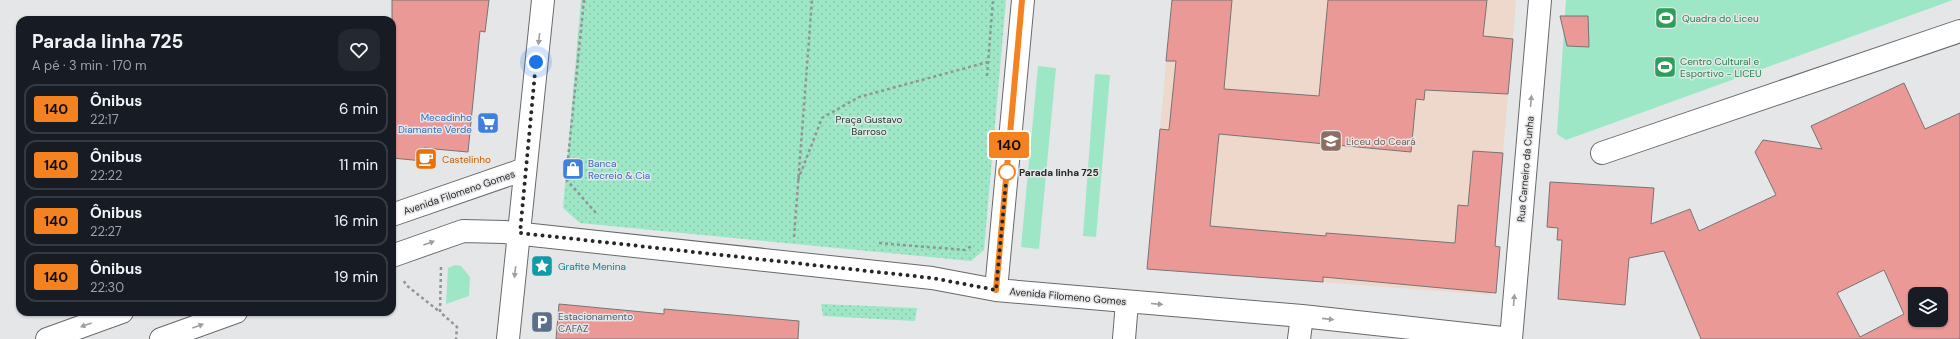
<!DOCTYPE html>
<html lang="pt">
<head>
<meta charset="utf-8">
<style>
	:root { --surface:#171b24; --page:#242831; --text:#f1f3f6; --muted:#9ea1a6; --line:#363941 }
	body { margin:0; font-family:"DM Sans",sans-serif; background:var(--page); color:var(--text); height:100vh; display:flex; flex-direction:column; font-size:15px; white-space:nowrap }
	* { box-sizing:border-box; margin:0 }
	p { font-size:13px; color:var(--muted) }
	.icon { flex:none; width:22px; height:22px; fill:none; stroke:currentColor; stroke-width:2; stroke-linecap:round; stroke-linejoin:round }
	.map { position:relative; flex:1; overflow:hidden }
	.details { position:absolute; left:16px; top:16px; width:380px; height:300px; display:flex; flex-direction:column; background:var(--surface); border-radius:12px; box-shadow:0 1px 3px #0004 }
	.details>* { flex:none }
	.badge { padding:0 8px; border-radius:3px; font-size:14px; line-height:26px }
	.controls { position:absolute; left:1908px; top:287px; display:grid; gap:8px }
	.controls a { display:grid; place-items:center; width:40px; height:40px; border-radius:8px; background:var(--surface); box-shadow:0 1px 3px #0004; font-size:20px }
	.you { position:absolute; width:20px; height:20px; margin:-10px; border:3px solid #fff; border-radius:50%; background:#1a73e8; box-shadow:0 0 0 6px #1a73e833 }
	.map>.badge { position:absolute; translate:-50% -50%; box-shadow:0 0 0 2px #fff }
	.round { display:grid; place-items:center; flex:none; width:42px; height:42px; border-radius:12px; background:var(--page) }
	.head { display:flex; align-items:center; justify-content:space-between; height:68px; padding:0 16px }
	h1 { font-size:19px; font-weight:700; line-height:30px }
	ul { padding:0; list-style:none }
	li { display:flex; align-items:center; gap:12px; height:50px; margin:0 8px 6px; padding:0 8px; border:2px solid var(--line); border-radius:12px }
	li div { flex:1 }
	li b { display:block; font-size:15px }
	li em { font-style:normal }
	li .badge { min-width:44px; font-weight:700; text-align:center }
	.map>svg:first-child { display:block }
	.education { fill:#eed7cb }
	.grass { fill:#9de7c6 }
	.park { fill:url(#park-dots) }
	.building { fill:#eb9997; stroke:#777474; fill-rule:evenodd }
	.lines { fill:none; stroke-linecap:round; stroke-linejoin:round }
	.minor-casing { stroke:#69696b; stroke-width:24 }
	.path { stroke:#939495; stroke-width:2.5; stroke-dasharray:3 3; stroke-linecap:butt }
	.minor { stroke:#fff; stroke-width:22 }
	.oneway { fill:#9e9e9e }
	.line-casing { stroke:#fff; stroke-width:9 }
	.line { stroke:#f58220; stroke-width:6 }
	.walk { stroke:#272728; stroke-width:4; stroke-dasharray:0 7.2 }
	.stop-dot { fill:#fff; stroke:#f58220; stroke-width:2 }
	.labels { text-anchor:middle; stroke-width:3; stroke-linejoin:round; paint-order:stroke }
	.leisure-label { font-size:10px; fill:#27864d; stroke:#e5e6e8; text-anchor:start }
	.shop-label { font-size:10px; fill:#366cbe; stroke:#e5e6e8; text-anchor:end }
	.park-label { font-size:10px; fill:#1a4031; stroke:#e5e6e8 }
	.education-label { font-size:10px; fill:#785e54; stroke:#e5e6e8; text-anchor:start }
	.food-label { font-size:10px; fill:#c56008; stroke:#e5e6e8; text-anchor:start }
	.street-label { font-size:10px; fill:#272728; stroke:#e5e6e8 }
	.stop-label { font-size:10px; font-weight:bold; fill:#272728; stroke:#e5e6e8; text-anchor:start }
	.culture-label { font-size:10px; fill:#0d838f; stroke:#e5e6e8; text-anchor:start }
	.service-label { font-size:10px; fill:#4e5e75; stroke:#e5e6e8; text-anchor:start }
</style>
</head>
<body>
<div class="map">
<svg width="1960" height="339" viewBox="0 0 1960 339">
	<defs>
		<pattern id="park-dots" width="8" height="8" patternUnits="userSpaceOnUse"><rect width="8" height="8" fill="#9de7c6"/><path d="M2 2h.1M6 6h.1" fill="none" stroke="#87c6aa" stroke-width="1.8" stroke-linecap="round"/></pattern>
	</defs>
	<rect width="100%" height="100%" fill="#e5e6e8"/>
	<path class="education" d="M 1172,0 L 1516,0 L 1491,295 L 1147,269 Z"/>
	<path class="grass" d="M 1566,0 L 1953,0 L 1566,140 L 1557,134 Z
		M 1038,66 L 1056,68 L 1039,249 L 1021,247 Z
		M 1095,74 L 1110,75 L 1096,237 L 1083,236 Z
		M 455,265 L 461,266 L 470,277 L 469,296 L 446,304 L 448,268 Z"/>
	<path class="park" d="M 581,0 L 1006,0 L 984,250 L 971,261 L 580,223 L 563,208 Z
		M 821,304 L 917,308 L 915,321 L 823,316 Z"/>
	<path class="building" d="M 392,0 L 489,0 L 485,32 L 480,31 L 468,152 L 424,148 L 423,161 L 392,158 Z
		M 1172,0 L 1232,0 L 1224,89 L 1319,96 L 1328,0 L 1487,0 L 1483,36 L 1513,39 L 1508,94 L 1425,90 L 1424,100 L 1416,99 L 1411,152 L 1219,134 L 1210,226 L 1326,236 L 1326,233 L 1455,243 L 1458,205 L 1468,206 L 1473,151 L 1503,153 L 1495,246 L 1500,247 L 1496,293 L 1323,277 L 1323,282 L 1147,269 L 1160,129 L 1169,130 L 1176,61 L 1166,61 Z
		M 1560,16 L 1588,16 L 1589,47 L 1567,46 Z
		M 1904,83 L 1925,129 L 1960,113 L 1960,339 L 1701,339 L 1664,251 L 1629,258 L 1625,305 L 1558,299 L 1562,240 L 1557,240 L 1558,228 L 1547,227 L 1550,182 L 1654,188 L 1651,224 L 1690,209 L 1699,231 L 1776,195 L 1755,152 L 1763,140 L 1822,149 L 1811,126 ZM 1884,270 L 1904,314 L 1860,337 L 1837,293 ZM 1915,294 L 1941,294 L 1941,320 L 1915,320 Z
		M 559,304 L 664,314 L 664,309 L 799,321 L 798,339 L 556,339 Z"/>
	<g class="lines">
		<g class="minor-casing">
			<path id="minor" d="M 1602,153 L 1960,31
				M 392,215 L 525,169
				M 392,256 L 463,231 L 504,232 L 932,278 L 996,290 L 1302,316 L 1511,339
				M 996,290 L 1023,0
				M 47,339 L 122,312
				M 161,339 L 236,312
				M 508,339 L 543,0
				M 1124,339 L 1127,302
				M 1299,339 L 1302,316
				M 1511,339 L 1540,0"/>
		</g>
		<path class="path" d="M 584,0 L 566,179 L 596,213
			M 987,76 L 993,0
			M 798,180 L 822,118 L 859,97 L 988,62
			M 794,237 L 812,0
			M 879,243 L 965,250 L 973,245
			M 441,267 L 440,312 L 457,327 L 456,339
			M 404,281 L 406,285 L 440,312"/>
		<use href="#minor" class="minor"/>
	</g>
	<defs><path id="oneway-solid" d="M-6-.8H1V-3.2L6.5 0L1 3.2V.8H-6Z"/></defs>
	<g class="oneway">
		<use href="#oneway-solid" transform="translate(539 39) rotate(96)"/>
		<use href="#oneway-solid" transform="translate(1531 101) rotate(-85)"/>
		<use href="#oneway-solid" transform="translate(429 243) rotate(-20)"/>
		<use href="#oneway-solid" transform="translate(515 272) rotate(97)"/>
		<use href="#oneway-solid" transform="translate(1514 300) rotate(-85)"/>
		<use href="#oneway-solid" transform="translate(1157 304) rotate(5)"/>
		<use href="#oneway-solid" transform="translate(1328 319) rotate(6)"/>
		<use href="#oneway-solid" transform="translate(86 325) rotate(160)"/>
		<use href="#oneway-solid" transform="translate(198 326) rotate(-20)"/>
	</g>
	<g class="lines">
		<g class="line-casing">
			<path id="line" d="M 996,290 L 1022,0"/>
		</g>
		<use href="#line" class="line"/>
		<path class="walk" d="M 536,62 L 520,233 L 932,278 L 996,290 L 1007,171 L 1007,172"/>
	</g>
	<defs>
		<g id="stadium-square" transform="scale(1.15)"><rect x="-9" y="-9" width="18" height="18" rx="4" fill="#2e9e5b" stroke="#e5e6e8"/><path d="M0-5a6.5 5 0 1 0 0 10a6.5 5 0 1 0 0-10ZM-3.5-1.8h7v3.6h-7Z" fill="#fff"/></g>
		<g id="supermarket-square" transform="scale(1.15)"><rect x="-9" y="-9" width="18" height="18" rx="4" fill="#3f7fe0" stroke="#e5e6e8"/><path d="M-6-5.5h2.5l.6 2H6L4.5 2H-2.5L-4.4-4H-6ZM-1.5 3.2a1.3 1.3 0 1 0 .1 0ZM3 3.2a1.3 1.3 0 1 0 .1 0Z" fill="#fff"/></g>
		<g id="school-square" transform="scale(1.15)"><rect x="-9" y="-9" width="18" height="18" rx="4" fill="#8d6e63" stroke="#e5e6e8"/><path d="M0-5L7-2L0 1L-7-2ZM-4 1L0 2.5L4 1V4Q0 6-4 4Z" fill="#fff"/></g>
		<g id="cafe-square" transform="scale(1.15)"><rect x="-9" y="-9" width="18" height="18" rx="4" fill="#e8710a" stroke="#e5e6e8"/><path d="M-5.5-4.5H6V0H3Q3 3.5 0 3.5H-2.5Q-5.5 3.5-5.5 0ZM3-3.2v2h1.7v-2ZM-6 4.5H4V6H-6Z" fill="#fff"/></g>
		<g id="shop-square" transform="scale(1.15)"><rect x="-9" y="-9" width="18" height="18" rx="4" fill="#3f7fe0" stroke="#e5e6e8"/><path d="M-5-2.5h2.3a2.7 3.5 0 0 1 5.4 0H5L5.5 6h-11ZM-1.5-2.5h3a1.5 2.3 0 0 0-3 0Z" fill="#fff"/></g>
		<g id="sight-square" transform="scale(1.15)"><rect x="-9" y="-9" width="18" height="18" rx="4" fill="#0f9aa8" stroke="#e5e6e8"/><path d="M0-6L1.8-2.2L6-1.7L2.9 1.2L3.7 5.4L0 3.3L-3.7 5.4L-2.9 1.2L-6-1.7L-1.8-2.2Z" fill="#fff"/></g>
		<g id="parking-square" transform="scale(1.15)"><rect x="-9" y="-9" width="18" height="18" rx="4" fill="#5c6f8a" stroke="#e5e6e8"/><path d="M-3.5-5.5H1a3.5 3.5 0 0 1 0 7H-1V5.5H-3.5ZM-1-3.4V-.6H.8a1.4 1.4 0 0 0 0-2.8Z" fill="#fff"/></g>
	</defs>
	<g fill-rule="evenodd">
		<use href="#stadium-square" x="1666" y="18"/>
		<use href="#stadium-square" x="1665" y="67"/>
		<use href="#supermarket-square" x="488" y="123"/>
		<use href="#school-square" x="1331" y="141"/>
		<use href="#cafe-square" x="426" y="159"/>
		<use href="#shop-square" x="573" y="169"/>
		<use href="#sight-square" x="542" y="266"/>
		<use href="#parking-square" x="542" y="322"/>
	</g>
	<circle class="stop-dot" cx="1007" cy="172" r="8"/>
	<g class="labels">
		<g class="leisure-label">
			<text x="1682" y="22">Quadra do Liceu</text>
			<text x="1680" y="65">Centro Cultural e<tspan x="1680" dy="12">Esportivo - LICEU</tspan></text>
		</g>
		<g class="shop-label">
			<text x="472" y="121">Mecadinho<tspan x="472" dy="12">Diamante Verde</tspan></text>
			<text x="588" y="167" text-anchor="start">Banca<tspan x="588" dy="12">Recreio &amp; Cia</tspan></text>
		</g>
		<g class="park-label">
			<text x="869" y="123">Praça Gustavo<tspan x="869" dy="12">Barroso</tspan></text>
		</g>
		<g class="education-label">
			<text x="1346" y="145">Liceu do Ceará</text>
		</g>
		<g class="food-label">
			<text x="442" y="163">Castelinho</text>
		</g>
		<g class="street-label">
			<text transform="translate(1525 169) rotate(-85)" y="4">Rua Carneiro da Cunha</text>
			<text transform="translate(459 192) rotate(-19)" y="4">Avenida Filomeno Gomes</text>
			<text transform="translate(1068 296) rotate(5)" y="4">Avenida Filomeno Gomes</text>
		</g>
		<g class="stop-label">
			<text x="1019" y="176">Parada linha 725</text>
		</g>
		<g class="culture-label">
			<text x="558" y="270">Grafite Menina</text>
		</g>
		<g class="service-label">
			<text x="558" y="320">Estacionamento<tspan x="558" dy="12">CAFAZ</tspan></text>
		</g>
	</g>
</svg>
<div class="controls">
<a><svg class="icon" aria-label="layers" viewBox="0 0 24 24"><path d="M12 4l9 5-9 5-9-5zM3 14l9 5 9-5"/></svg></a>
</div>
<div class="you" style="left:536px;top:62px"></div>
<b class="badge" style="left:1009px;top:145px;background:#f58220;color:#111">140</b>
<section class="details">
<div class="head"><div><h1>Parada linha 725</h1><p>A pé · 3 min · 170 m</p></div><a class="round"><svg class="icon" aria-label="heart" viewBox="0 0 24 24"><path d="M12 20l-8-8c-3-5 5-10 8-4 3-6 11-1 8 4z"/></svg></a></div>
<ul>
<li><span class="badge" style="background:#f58220;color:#111">140</span><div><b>Ônibus</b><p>22:17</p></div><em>6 min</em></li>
<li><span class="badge" style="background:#f58220;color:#111">140</span><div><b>Ônibus</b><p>22:22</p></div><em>11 min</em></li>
<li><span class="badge" style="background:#f58220;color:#111">140</span><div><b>Ônibus</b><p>22:27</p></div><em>16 min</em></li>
<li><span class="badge" style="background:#f58220;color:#111">140</span><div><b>Ônibus</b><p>22:30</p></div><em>19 min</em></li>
</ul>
</section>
</div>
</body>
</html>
